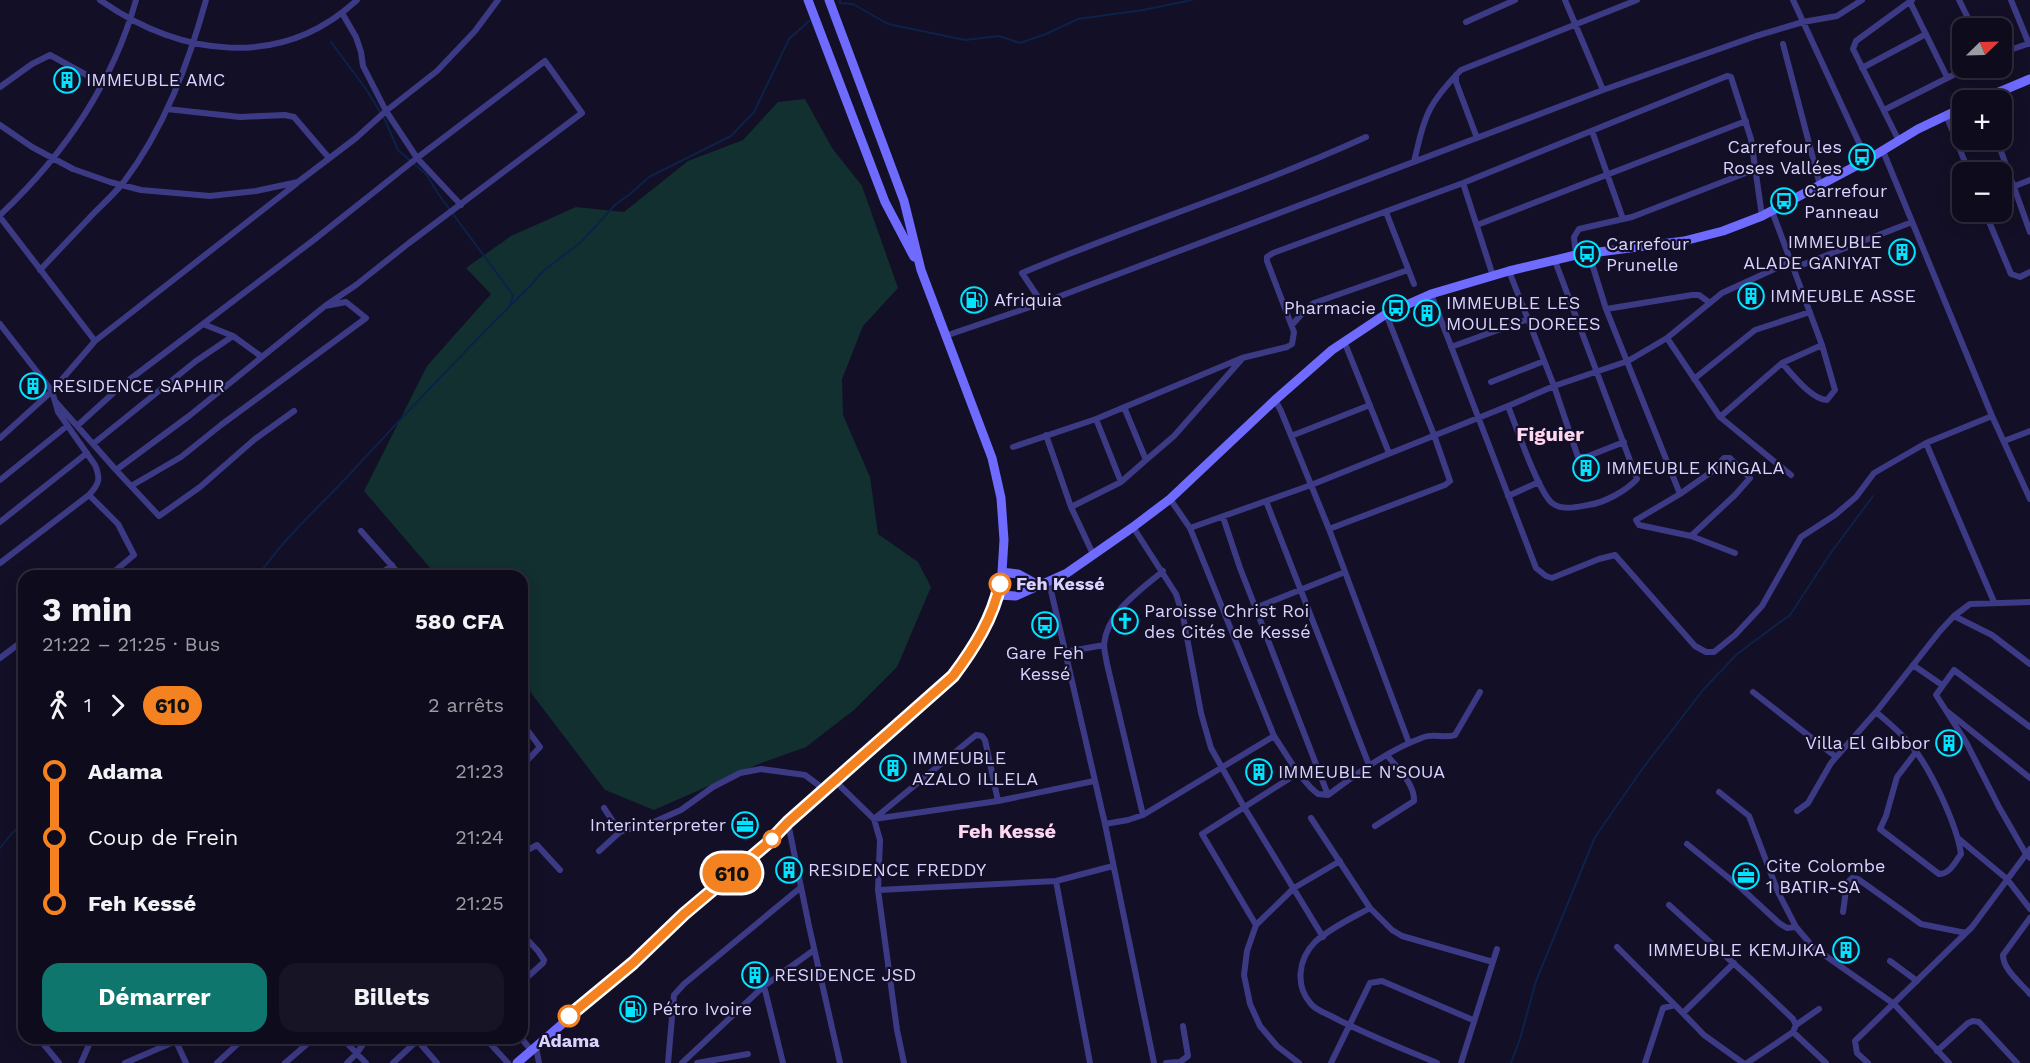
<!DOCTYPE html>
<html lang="fr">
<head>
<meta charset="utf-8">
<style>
	:root { --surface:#0e0b1c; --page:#171425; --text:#f1f3f6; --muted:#9b9ba3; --line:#2e2b3b; --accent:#0f766e }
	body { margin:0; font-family:"Work Sans",sans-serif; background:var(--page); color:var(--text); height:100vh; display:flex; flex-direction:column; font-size:22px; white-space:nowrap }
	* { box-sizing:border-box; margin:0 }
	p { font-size:20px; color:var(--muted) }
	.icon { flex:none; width:33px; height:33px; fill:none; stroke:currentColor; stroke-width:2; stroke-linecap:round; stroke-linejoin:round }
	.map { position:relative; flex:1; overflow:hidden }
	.drawer { position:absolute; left:18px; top:570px; width:510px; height:474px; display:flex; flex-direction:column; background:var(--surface); border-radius:18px; box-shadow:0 3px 15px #0003,0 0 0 2px var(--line) }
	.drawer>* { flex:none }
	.badge { padding:0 12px; border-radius:20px; font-size:21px; line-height:39px }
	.needle { width:39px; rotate:67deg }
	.buttons { position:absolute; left:1952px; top:18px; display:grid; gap:12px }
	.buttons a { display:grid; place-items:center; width:60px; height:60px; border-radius:12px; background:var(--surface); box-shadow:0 3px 15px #0003,0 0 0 2px var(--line); font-size:30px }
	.map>.badge { position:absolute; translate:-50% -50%; box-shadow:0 0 0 3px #fff }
	.legs { display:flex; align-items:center; gap:9px; height:66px; padding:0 24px; font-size:20px }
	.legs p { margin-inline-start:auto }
	.overview { display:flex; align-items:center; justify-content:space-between; height:102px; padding:0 24px }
	h1 { font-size:33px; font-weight:700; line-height:45px }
	.primary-button { display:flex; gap:12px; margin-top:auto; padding:12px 24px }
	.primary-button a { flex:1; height:69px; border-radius:18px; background:var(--accent); color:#fff; font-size:24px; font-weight:700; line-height:69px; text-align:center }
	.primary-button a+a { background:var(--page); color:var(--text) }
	ul { padding:0 24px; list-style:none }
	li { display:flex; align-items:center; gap:21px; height:66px; font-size:22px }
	li i { display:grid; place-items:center; width:9px; height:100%; margin:0 8px; background:currentColor }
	li i::after { content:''; width:15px; height:15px; margin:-8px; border:4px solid; border-radius:50%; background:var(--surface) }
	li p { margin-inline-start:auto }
	li:first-child i { background:linear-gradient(#0000 50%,currentColor 0) }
	li:last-child i { background:linear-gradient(currentColor 50%,#0000 0) }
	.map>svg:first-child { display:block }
	.green { fill:#12302f }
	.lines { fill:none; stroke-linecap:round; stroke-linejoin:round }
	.stream { stroke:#0c2248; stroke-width:2 }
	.street { stroke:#3d3a85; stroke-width:6 }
	.secondary { stroke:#6f6bff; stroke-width:9 }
	.line-1-casing { stroke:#fff; stroke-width:14 }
	.line-1 { stroke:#f58220; stroke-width:9 }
	.stop-1-dot { fill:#fff; stroke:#f58220; stroke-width:3 }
	.labels { text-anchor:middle; stroke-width:4.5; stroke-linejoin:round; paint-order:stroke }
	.poi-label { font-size:18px; fill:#d9d4ff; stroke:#130f26; text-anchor:start }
	.stop-label { font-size:18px; font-weight:bold; fill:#d9d4ff; stroke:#130f26; text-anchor:start }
	.neighbourhood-label { font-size:20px; font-weight:bold; fill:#ffd6f0; stroke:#130f26 }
</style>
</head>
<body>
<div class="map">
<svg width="2030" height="1063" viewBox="0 0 2030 1063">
	<rect width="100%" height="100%" fill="#130f26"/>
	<path class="green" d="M 805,99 L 832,148 L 862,186 L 898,288 L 863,326 L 842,379 L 843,415 L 870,477 L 878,534 L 918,562 L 931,587 L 897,667 L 854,710 L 806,747 L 761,763 L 654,810 L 605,790 L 522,681 L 522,576 L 437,576 L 364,491 L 427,366 L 491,294 L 466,268 L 511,236 L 576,207 L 624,212 L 688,161 L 743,140 L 778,102 Z"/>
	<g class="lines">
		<path class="stream" d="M 840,0 L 840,3 L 853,4 L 888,24 L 965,40 L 999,36 L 1020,43 L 1046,34 L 1078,19 L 1143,10 L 1192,0
			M 331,42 L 366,89 L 385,120 L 398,150 L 426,174 L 439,195 L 513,295 L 510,305
			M 258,576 C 283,539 316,510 347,477 C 407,412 468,347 531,285 L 542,272 L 581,242 L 616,204 L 629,195 L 649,177 L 731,136 L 754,112 L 789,39 L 809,21
			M 0,848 L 12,833 L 24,823
			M 1511,1063 L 1520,1039 L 1536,981 L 1595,837 L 1643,768 L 1703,690 L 1737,654 L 1790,615 L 1830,554 L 1873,496"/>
		<path class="street" d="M 100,0 C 180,56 280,71 357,0
			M 1565,0 L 1603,90
			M 1793,0 L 1867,160
			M 1959,0 L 1973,28
			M 2011,0 L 2029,44
			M 1910,2 L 1947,77
			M 342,13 L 356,37 L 361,52 L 363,66 L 386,111 L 417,158 L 461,205
			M 1466,22 L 1515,0
			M 1783,44 L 1820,185
			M 2001,53 L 2030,43
			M 1862,68 L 1926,34
			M 1456,75 L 1456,82 L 1477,138
			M 0,87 L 32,64 L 50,55 L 103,84
			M 167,109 L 240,117 L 285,115 L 294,117 L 329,158
			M 1884,110 L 1967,68
			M 1946,115 L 1969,172
			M 0,125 L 32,147 L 73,169 L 110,182 L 141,190 L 210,196 L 256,191 L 298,182 L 356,138 L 386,111 L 437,71 L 475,31 L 498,0
			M 1592,131 L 1623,219
			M 1997,140 L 2030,232
			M 1899,141 L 1853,49 L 1856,41 L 1912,0
			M 1883,151 L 1992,416 L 2030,499
			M 1414,162 C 1425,115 1427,105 1461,70 L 1637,0
			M 1463,183 L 1493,276
			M 2015,186 L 2030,180
			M 1772,211 L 1822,345 L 1835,390 L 1827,400 C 1812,400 1792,374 1782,363 L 1822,345
			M 1386,212 L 1414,284
			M 1985,212 L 2011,274 L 2020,277 L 2030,272
			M 0,215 C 64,155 112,86 136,0
			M 0,217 L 95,341
			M 1477,225 L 1746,121
			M 1589,254 L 1606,309 L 1680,494
			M 1576,255 L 1574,237 L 1579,229 L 1632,217 L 1756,169
			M 1794,268 L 1912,222
			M 40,270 C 58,251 76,232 94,213 C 104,203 114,194 123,183 C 164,129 188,65 206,0
			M 1509,271 L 1554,386 L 1578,457 L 1586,457 L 1624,442
			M 1431,294 L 1536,568 L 1546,576 L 1552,578 L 1599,559 L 1615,555 L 1695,646 L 1706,652 L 1714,652 L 1735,635 L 1762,606 L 1801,537 L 1835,515 L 1856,497 L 1874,473 L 1926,443 L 1992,416
			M 1042,303 L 1022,273 C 1136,225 1254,188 1366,137
			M 1606,309 L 1692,295 L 1699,295 L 1710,303
			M 0,324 L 52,391 L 0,438
			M 203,324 L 315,239 L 417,158 L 545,61 L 582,113 L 409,243 L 356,285 L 325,306
			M 1292,325 L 1307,308 L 1314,303 L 1408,270
			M 945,336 L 1042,303 L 1603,90 L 1756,36 L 1803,22 L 1837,16 L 1862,0
			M 1667,338 L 1720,417 L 1791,475
			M 1344,341 L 1389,453
			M 1451,347 L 1528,319
			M 1694,379 L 1755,330 L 1810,312
			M 1491,382 L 1544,361
			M 1275,400 L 1281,411 L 1329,529 L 1409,743
			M 55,401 L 116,470 L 159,516 L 200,487 L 255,439 L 294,411
			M 1508,406 C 1516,426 1538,491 1552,503 C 1562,511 1577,507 1588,505 C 1604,503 1626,491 1637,479 L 1555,261
			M 1124,407 L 1146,460
			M 1720,417 L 1782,363
			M 1096,419 L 1121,482
			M 77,426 L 121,386 L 203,324 L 233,336
			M 1046,435 L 1071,507 L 1093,554
			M 1291,436 L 1370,405
			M 2004,441 L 2030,431
			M 1926,443 L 1994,602
			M 93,444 L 196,361 L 233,336 L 262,357
			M 1013,447 L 1096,419 L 1242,358 L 1287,347 L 1292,344 L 1294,332 L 1267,261 L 1267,257 L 1273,253 L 1463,183 L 1727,76 L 1731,77 L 1751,139 L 1762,216
			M 116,470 L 189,416 L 325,306 L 346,302 L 366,318 L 221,425 L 181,457 L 131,486
			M 0,480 L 67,426
			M 89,495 L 118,524 L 134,555 L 109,576
			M 1508,496 L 1539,482
			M 1170,499 L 1190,528 L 1274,736 L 1298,773 L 1311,788 L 1318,794 L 1328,795
			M 1266,501 L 1369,765
			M 1071,507 L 1121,482 L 1146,460 L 1174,436 L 1241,360
			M 1223,517 L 1240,568 L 1328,795 C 1358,773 1388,750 1424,737 C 1434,733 1445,739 1455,735 L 1480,692
			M 0,522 L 87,453
			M 1133,527 L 1176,594 L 1183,616 L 1201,713 L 1211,748 L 1244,807 L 1323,937
			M 1190,528 L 1311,485 L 1508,406 L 1554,386 L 1628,361 L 1667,338 L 1722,293 L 1790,262
			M 1329,529 L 1445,485 L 1450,481 L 1434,435 L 1386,314
			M 361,531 L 401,576
			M 1691,536 L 1735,495 L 1750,478 L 1730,458 L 1724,458 L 1714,470 L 1680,494 L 1636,520 L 1639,525 L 1691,536 L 1735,553
			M 0,563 L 89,495 C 99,484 101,479 95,465 L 58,412 L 52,391 L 95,341 L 296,184
			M 378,576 L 392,565
			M 1049,582 L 1105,824 L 1154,1063
			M 1255,608 L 1345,572
			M 1954,616 L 1992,635 L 2030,664
			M 1046,628 L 1057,619
			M 1065,652 L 1104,645
			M 0,658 L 24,640
			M 1913,665 L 1942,685
			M 1753,692 L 1836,757
			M 1876,712 C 1888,722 1900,732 1910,744 C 1930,767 1957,825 1961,854 C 1955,862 1950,874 1939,874 L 1880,829 L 1886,816 L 1897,777 L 1916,752
			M 1948,712 L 2030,778
			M 522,723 L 540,747 L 522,766
			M 2030,727 L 1954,670 L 1936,695 L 1966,742 L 1999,807 L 2026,854 L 2030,858
			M 835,781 L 874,819 L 880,840 L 878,890 L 897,1030 L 904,1063
			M 1719,792 L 1749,816 L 1778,892 L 1796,927 L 1813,947 L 1894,1004 L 1949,1063
			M 604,808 L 620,832
			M 1797,811 L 1808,803 L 1831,763 L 1876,712 L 1940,631 L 1954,616 L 1970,604 L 2030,602
			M 1143,815 L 1107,664 C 1106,658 1104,650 1104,644 C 1107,612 1141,590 1163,571
			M 875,818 L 976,735 L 982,736 L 985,740 L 998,801
			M 1311,818 L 1370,908 L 1392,930 L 1402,936 L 1493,962
			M 874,819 L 998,801 L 1094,781
			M 788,823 L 809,926 L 840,1063
			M 1105,824 L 1128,820 L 1143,815 L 1274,736
			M 1375,826 L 1414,801 C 1415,784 1397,768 1387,755
			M 1959,839 L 2007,879 L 2030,909
			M 1687,844 L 1741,888 L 1779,923 L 1787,928 L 1796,927
			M 599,851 L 620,832 L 629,829 L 638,829 L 681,810 L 713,787 L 740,773 L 761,769 L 805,775 L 825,790
			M 522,853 L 537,845 L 560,870
			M 878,890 L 1056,881
			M 1669,905 L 1752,980 L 1793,1019 L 1796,1025
			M 1370,908 C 1352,918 1330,928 1315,942 C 1298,959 1295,986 1311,1004 C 1316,1010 1325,1013 1331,1016 C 1365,1034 1401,1048 1437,1063
			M 1843,912 L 1847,883 L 1852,878 L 1858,879 L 1921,924 L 1966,933
			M 2030,918 L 2003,955 C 2003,970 2021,983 2030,994
			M 1256,925 L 1202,834 L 1298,773
			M 522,934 L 538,951 L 544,960 L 543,963 L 522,982
			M 1617,947 L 1675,1005
			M 1890,961 L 1917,981
			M 764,986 L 783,1063
			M 1683,1013 L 1734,963
			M 1793,1032 L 1826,1063
			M 342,1038 L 366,1063
			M 485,1038 L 508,1063
			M 521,1038 L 531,1050
			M 175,1039 L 186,1063
			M 41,1041 L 59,1063
			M 418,1041 L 437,1063
			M 536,1047 L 539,1063
			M 1937,1051 L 1968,1023 L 1973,1021 L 1979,1022 L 2017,1063
			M 81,1063 L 92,1038
			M 125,1063 L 176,1041 L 180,1038
			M 217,1063 L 244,1038
			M 285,1063 L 314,1038
			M 347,1063 L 357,1053 L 367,1038
			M 393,1063 L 420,1038
			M 668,1063 L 674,995 L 684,984 L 800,888
			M 682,1063 L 764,986 L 814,950
			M 697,1063 L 748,1054
			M 1090,1063 L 1056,881 L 1113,866
			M 1166,1063 L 1180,1062 L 1188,1056 L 1183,1026
			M 1299,1063 L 1277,1046 L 1260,1026 L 1250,1004 L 1244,975 L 1247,951 L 1256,925 L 1294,888 L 1340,861
			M 1331,1063 L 1370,983 L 1382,981 L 1473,1020
			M 1461,1063 L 1497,949
			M 1645,1063 L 1663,1008 L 1675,1005 L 1704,1035 L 1743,1063
			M 1747,1063 L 1793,1032 L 1796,1025 L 1819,1009
			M 1868,1063 L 1857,1053 L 1855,1041 L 1972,927 L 2030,849"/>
		<path class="secondary" d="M 808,0 L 885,202 L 914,257
			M 1980,100 L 2030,79
			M 1002,572 L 1018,574 L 1038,585
			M 998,595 L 1016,596 L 1067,573 L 1133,527 L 1170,499 L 1275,400 L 1332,350 L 1386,314 L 1431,294 L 1509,271 L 1576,255 L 1684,241 L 1723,231 L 1762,216 L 1867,160 L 1918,129 L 1962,108
			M 517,1063 L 633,963 L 684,914 L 768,843 L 953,676 L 973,649 L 998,595 L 1002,572 L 1004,540 L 1001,498 L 992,458 L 921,270 L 904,201 L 829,0"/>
	</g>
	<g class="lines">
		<g class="line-1-casing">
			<path id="line-1" d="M 569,1016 L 633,963 L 684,914 L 768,843 L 788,822 L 953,676 C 974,648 993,618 1000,584"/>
		</g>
		<use href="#line-1" class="line-1"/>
	</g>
	<defs>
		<g id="building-ring" transform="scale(1.35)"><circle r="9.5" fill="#130f26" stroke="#00e5ff" stroke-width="1.5"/><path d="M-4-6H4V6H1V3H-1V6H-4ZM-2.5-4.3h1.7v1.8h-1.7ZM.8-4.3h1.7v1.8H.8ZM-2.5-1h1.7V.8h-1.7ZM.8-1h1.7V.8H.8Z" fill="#00e5ff"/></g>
		<g id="bus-ring" transform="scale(1.35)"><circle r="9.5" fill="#130f26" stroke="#00e5ff" stroke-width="1.5"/><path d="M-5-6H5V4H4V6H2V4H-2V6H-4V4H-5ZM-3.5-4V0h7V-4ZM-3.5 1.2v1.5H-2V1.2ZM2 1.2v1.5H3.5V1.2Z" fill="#00e5ff"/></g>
		<g id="fuel-ring" transform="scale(1.35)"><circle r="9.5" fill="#130f26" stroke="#00e5ff" stroke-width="1.5"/><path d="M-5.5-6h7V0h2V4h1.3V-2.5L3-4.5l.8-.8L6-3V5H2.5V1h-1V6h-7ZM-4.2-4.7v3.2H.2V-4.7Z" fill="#00e5ff"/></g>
		<g id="church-ring" transform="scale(1.35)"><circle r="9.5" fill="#130f26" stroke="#00e5ff" stroke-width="1.5"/><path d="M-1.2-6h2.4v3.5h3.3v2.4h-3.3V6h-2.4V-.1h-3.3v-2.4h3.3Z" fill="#00e5ff"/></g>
		<g id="office-ring" transform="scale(1.35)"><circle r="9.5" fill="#130f26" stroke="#00e5ff" stroke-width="1.5"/><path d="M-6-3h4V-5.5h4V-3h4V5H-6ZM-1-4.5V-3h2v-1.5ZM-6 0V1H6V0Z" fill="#00e5ff"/></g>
	</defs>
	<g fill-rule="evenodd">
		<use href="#building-ring" x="67" y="80"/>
		<use href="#bus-ring" x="1862" y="157"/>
		<use href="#bus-ring" x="1784" y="201"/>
		<use href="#building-ring" x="1902" y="252"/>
		<use href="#bus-ring" x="1587" y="254"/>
		<use href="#building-ring" x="1751" y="296"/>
		<use href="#fuel-ring" x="974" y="300"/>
		<use href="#bus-ring" x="1396" y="308"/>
		<use href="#building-ring" x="1427" y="313"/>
		<use href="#building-ring" x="33" y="386"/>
		<use href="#building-ring" x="1586" y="468"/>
		<use href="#church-ring" x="1125" y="621"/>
		<use href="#bus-ring" x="1045" y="625"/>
		<use href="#building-ring" x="1949" y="743"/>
		<use href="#building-ring" x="893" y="768"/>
		<use href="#building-ring" x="1259" y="772"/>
		<use href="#office-ring" x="745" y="825"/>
		<use href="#building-ring" x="789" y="870"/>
		<use href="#office-ring" x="1746" y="876"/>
		<use href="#building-ring" x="1846" y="950"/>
		<use href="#building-ring" x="755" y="975"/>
		<use href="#fuel-ring" x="633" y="1009"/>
	</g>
	<g class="stop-1-dot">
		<circle cx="1000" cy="584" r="10"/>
		<circle cx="772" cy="839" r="8"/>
		<circle cx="569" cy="1016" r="10"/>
	</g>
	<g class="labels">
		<g class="poi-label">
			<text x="86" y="86">IMMEUBLE AMC</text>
			<text x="1842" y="153" text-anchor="end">Carrefour les<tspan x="1842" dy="21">Roses Vallées</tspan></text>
			<text x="1804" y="197">Carrefour<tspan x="1804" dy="21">Panneau</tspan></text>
			<text x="1882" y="248" text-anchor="end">IMMEUBLE<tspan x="1882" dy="21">ALADE GANIYAT</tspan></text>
			<text x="1606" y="250">Carrefour<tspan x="1606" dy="21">Prunelle</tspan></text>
			<text x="1770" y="302">IMMEUBLE ASSE</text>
			<text x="994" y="306">Afriquia</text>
			<text x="1446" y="309">IMMEUBLE LES<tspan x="1446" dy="21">MOULES DOREES</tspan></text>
			<text x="1376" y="314" text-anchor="end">Pharmacie</text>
			<text x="52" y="392">RESIDENCE SAPHIR</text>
			<text x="1606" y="474">IMMEUBLE KINGALA</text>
			<text x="1144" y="617">Paroisse Christ Roi<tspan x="1144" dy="21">des Cités de Kessé</tspan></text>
			<text x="1045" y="659" text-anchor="middle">Gare Feh<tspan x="1045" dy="21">Kessé</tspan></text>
			<text x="1930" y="749" text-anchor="end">Villa El GIbbor</text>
			<text x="912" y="764">IMMEUBLE<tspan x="912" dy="21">AZALO ILLELA</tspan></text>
			<text x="1278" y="778">IMMEUBLE N'SOUA</text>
			<text x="726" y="831" text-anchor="end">Interinterpreter</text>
			<text x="1766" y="872">Cite Colombe<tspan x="1766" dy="21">1 BATIR-SA</tspan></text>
			<text x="808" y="876">RESIDENCE FREDDY</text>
			<text x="1826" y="956" text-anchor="end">IMMEUBLE KEMJIKA</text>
			<text x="774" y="981">RESIDENCE JSD</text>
			<text x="652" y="1015">Pétro Ivoire</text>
		</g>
		<g class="stop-label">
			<text x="1016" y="590">Feh Kessé</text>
			<text x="569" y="1047" text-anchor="middle">Adama</text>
		</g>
		<g class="neighbourhood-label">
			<text x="1550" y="441">Figuier</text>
			<text x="1007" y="838">Feh Kessé</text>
		</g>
	</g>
</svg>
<div class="buttons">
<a><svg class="needle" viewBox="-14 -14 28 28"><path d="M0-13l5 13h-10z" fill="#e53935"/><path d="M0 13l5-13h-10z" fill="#9b9ba3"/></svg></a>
<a>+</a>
<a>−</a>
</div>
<b class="badge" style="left:732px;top:873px;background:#f58220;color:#111">610</b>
<section class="drawer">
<div class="overview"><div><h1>3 min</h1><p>21:22 – 21:25 · Bus</p></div><b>580 CFA</b></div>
<div class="legs"><svg class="icon" aria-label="walk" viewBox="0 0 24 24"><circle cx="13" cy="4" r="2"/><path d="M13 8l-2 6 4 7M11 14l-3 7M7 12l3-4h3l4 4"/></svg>1<svg class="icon" aria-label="forward" viewBox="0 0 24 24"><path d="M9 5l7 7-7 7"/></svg><b class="badge" style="background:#f58220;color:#111">610</b><p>2 arrêts</p></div>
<ul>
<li><i style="color:#f58220"></i><b>Adama</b><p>21:23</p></li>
<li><i style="color:#f58220"></i><span>Coup de Frein</span><p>21:24</p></li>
<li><i style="color:#f58220"></i><b>Feh Kessé</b><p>21:25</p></li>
</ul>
<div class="primary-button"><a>Démarrer</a><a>Billets</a></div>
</section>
</div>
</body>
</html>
